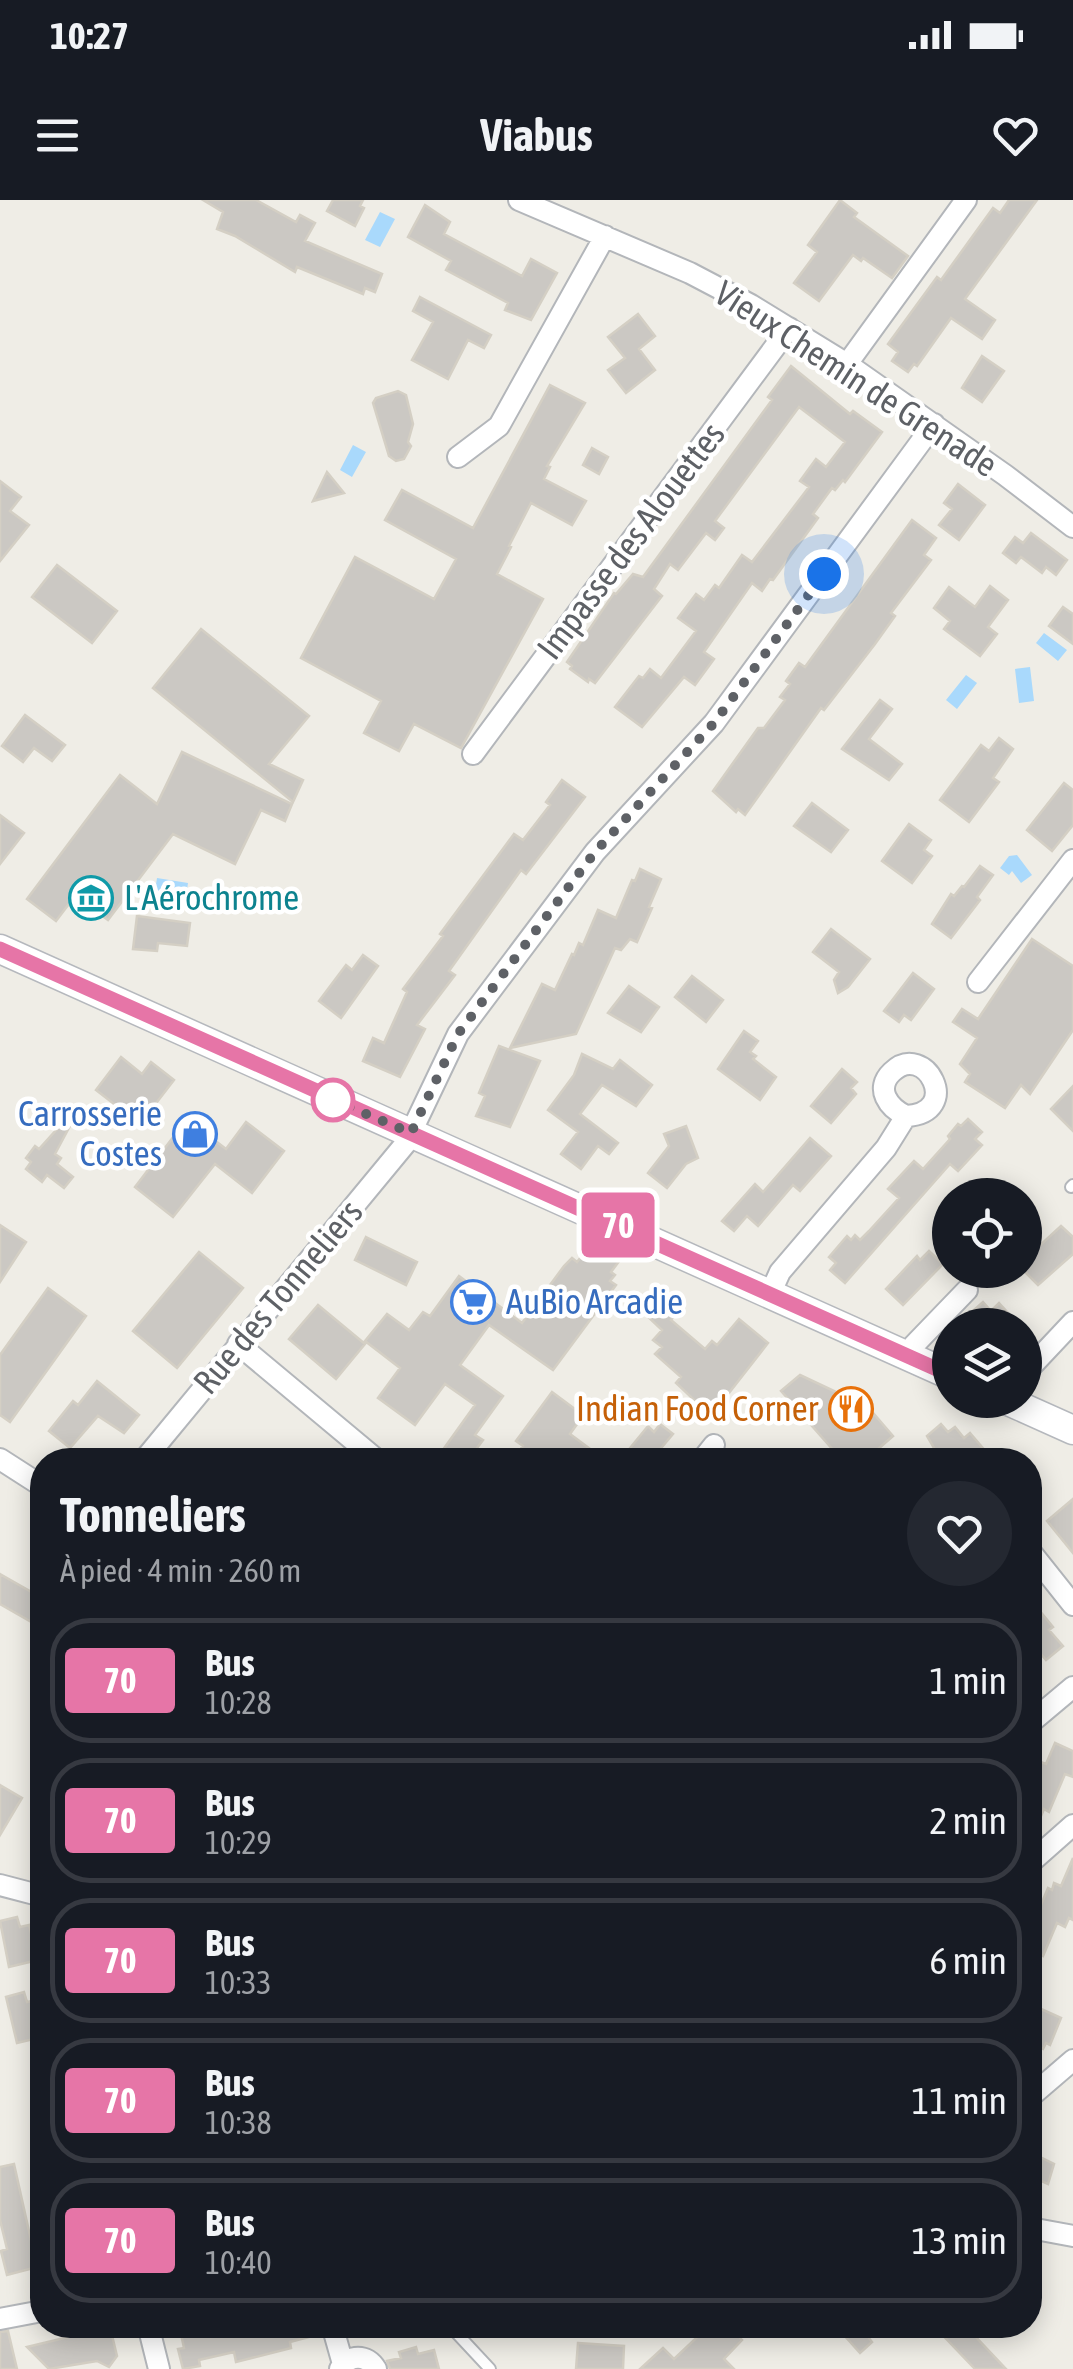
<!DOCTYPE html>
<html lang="fr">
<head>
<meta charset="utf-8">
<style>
	:root { --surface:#171b24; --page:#242831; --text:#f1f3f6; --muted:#9ea1a6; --line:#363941 }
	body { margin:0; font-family:"Asap Condensed",sans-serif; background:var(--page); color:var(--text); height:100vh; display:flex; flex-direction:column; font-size:38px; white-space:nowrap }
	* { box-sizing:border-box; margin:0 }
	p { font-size:32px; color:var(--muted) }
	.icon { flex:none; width:55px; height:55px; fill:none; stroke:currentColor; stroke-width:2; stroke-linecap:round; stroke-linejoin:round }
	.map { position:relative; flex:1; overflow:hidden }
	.drawer { position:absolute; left:30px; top:1248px; width:1012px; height:890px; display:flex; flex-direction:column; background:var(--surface); border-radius:40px; box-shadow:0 5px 25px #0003 }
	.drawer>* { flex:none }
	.badge { padding:0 20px; border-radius:8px; font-size:35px; line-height:65px }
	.buttons { position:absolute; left:932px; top:978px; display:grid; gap:20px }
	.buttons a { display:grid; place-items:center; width:110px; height:110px; border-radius:50%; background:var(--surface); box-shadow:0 5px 25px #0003; font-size:50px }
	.you { position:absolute; width:50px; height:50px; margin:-25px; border:8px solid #fff; border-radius:50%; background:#1a73e8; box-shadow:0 0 0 15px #1a73e833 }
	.map>.badge { position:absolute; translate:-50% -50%; box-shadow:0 0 0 5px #fff }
	.round { display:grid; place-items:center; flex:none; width:105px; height:105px; border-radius:52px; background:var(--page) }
	.head { display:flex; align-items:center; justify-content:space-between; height:170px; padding:0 30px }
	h1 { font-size:48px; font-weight:700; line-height:75px }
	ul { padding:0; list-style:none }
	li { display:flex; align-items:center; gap:30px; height:125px; margin:0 20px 15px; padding:0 10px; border:5px solid var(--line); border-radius:40px }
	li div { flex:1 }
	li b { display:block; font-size:38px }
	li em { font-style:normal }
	li .badge { min-width:110px; font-weight:700; text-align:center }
	.status { display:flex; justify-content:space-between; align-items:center; height:70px; padding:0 50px; background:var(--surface); direction:ltr }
	.status svg { height:28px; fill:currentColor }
	header { display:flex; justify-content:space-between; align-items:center; height:130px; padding:0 30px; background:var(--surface); font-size:45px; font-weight:700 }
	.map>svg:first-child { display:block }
	.water { fill:#a9d9fc }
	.building { fill:#cbc8c3; stroke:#d4cfc4; stroke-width:2.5 }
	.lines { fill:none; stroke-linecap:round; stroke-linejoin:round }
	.lane-casing { stroke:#b3b6ba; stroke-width:14 }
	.street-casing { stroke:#b3b6ba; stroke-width:24 }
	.secondary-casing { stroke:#b5b8bd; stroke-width:31 }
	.path { stroke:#9bc5a7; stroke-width:4; stroke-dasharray:10 5; stroke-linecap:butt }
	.lane { stroke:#fff; stroke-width:10 }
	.street { stroke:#fff; stroke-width:20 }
	.secondary { stroke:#fff; stroke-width:28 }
	.line-casing { stroke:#fff; stroke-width:22 }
	.line { stroke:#e675a7; stroke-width:15 }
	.walk { stroke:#5e6166; stroke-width:10; stroke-dasharray:0 18 }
	.stop-dot { fill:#fff; stroke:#e675a7; stroke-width:5 }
	.labels { text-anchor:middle; stroke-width:9; stroke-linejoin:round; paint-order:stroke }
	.street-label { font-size:35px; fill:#5e6166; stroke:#fff }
	.culture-label { font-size:35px; fill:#0d838f; stroke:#fff; text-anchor:start }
	.shop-label { font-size:35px; fill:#366cbe; stroke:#fff; text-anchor:end }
	.food-label { font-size:35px; fill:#c56008; stroke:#fff; text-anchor:end }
</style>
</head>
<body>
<div class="status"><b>10:27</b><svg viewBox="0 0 49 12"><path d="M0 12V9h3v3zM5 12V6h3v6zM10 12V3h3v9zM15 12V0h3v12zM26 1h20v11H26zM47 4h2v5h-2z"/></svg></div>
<header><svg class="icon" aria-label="menu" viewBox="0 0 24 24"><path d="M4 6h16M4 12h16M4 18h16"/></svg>Viabus<svg class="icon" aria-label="heart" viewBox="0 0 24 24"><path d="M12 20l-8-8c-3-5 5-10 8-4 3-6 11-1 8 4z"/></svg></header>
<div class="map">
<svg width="1073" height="2169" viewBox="0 0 1073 2169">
	<rect width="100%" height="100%" fill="#efede6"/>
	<path class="water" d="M 380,12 L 395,19 L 380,47 L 365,40 Z
		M 353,245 L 366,252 L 352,277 L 340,270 Z
		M 1044,433 L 1067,450 L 1058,461 L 1036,443 Z
		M 1030,467 L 1034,501 L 1019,503 L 1015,469 Z
		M 966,475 L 977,483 L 957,509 L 946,500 Z
		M 1017,655 L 1032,675 L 1021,683 L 1012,671 L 1009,675 L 1000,668 L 1009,656 Z
		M 157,678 L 188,683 L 186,696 L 155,691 Z"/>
	<path class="building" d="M 203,0 L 256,0 L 296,22 L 300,15 L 315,23 L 305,41 L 382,74 L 375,92 L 365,88 L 363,94 L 297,67 L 295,72 L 235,36 L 217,29 L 223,12 Z
		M 333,0 L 363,0 L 360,6 L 364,8 L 355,26 L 327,11 Z
		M 840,0 L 857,13 L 854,17 L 908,56 L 892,78 L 863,58 L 861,61 L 853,55 L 819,101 L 794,83 L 817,52 L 808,45 Z
		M 1009,0 L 1037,0 L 965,99 L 995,120 L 982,139 L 951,118 L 917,166 L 914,164 L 908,172 L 892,161 L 898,152 L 888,144 L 937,77 L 941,80 L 993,8 L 1000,13 Z
		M 425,5 L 450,22 L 444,34 L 522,76 L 531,59 L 557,73 L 531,120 L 505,110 L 508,103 L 446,70 L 451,61 L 408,37 Z
		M 420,97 L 491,135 L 484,148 L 468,140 L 448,179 L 412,160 L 433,122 L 413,111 Z
		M 638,114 L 655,136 L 639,149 L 655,170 L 626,193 L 608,170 L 625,158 L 608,137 Z
		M 982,156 L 1004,171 L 982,202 L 962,188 Z
		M 791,166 L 850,214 L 853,211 L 882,232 L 845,282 L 843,280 L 835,290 L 832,288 L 813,314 L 818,318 L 773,380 L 770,379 L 762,391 L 752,383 L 704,452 L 714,459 L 695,485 L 684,477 L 642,527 L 615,507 L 639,476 L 643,478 L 650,469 L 661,478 L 696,431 L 678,418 L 696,394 L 704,400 L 715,385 L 719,388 L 742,355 L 752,362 L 809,287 L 800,281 L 816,259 L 826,267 L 845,242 L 799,207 L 715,321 L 724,328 L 715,340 L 706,333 L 678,370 L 670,364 L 654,389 L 662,396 L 595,483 L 589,479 L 588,482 L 570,469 L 572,466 L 567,462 L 614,393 L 616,394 L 633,374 L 643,377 L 772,200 L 768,197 Z
		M 550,185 L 585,203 L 547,266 L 550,267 L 544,279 L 586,301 L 572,325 L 531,303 L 509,346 L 511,347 L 497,374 L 543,399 L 461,548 L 414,524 L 399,551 L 364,533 L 381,501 L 301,458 L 355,357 L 434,399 L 456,359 L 385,320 L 402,290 L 473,328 Z
		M 398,191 L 406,195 L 413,224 L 408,242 L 411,246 L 404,259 L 396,261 L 389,256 L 373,203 L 376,198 Z
		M 592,248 L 608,257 L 599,274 L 583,265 Z
		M 327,272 L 344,293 L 313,301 Z
		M 0,281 L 21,297 L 10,311 L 29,325 L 0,361 Z
		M 958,284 L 985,305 L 959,340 L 939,325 L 952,309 L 944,303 Z
		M 912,320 L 936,338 L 924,355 L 931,360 L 891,413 L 895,416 L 875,444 L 824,510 L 821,508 L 745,615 L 738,609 L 736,612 L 713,591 L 758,528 L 764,528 L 785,500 L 780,497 L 790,484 L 786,481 L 799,463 L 805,467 Z
		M 1031,333 L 1067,360 L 1056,375 L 1046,367 L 1042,373 L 1021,357 L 1016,363 L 1003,353 L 1015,337 L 1023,343 Z
		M 57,365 L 117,411 L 92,443 L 32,397 Z
		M 990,386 L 1008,400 L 988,427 L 997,434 L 980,456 L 944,429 L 950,421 L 934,408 L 949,387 L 975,407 Z
		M 1063,407 L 1073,414 L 1073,444 L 1049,426 Z
		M 201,429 L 309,516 L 269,564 L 303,580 L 293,602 L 153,488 Z
		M 880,500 L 892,509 L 869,539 L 902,564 L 889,580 L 842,549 Z
		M 25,515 L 65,545 L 52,561 L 34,548 L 23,562 L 2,546 Z
		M 999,538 L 1013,549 L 993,578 L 999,582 L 969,622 L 940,600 L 981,545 L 989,551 Z
		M 182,552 L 292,604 L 285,621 L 261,610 L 235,664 L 173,634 L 108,720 L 75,696 L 56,721 L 27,699 L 120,575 L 157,604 Z
		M 562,580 L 585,597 L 526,674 L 521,670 L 449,771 L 455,775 L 417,825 L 425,829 L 400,877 L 363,861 L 373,838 L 384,843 L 407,792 L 403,789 L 443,736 L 440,734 L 514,634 L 523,640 L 550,605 L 546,602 Z
		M 1064,583 L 1073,590 L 1073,625 L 1052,651 L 1027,630 Z
		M 812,603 L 848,630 L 831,652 L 794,626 Z
		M 0,615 L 24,633 L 0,664 Z
		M 909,624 L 931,640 L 924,650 L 932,656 L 912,683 L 882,661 Z
		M 980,666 L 993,675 L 977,697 L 980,700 L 951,738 L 932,724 L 951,694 L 954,696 L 962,686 L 964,687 Z
		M 640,669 L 661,679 L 649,707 L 652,708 L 637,742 L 630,739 L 621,750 L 615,748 L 576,834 L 510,848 L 542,784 L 555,790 L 572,754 L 574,755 L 579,743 L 583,745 L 598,710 L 616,718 L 632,680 L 635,681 Z
		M 137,716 L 190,723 L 187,746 L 158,743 L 157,751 L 133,749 Z
		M 831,729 L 870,759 L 848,787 L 838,793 L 834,780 L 839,772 L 813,752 Z
		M 1032,739 L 1073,766 L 1073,830 L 1030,894 L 1021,885 L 1005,908 L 965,882 L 970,874 L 960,864 L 977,838 L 953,822 L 962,809 L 978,819 Z
		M 363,755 L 378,766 L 341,818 L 319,801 L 346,765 L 352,770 Z
		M 913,773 L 934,789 L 911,820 L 904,815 L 899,822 L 884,811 Z
		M 692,776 L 723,800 L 706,822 L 675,797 Z
		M 629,786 L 659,807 L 641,832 L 608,813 Z
		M 744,831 L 758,841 L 750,852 L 756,856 L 753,859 L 776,877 L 760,900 L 718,869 Z
		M 499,846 L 540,861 L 510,927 L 476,916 L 485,896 L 479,893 Z
		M 582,854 L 613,869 L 620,860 L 652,885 L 636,906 L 602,885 L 580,914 L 618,943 L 609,954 L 598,946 L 581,969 L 561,954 L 578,932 L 548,910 L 574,875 Z
		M 121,857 L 142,874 L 151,862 L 174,880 L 140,924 L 96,890 Z
		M 842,869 L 857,882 L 851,888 L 856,894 L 831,923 L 811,906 Z
		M 1073,886 L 1073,931 L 1051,909 Z
		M 67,918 L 72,922 L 55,954 L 61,958 L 57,964 L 73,977 L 64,988 L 47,975 L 42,982 L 26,969 L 31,962 L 26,958 L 35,946 L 39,949 Z
		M 187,919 L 226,949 L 246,922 L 284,951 L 252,993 L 215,964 L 173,1017 L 135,987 Z
		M 968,919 L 982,932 L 975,939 L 982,945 L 958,971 L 950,964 L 845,1083 L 830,1070 L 836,1063 L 829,1057 L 847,1036 L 851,1040 L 855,1035 L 860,1040 L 869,1031 L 899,998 L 888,989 L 914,961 L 923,969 L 950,939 L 948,936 L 958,924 L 961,926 Z
		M 686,926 L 698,958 L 686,964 L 667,988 L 648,973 L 669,946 L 664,934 Z
		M 810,938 L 831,956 L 800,991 L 793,985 L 758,1026 L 747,1016 L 734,1031 L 722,1021 L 755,984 L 763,992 Z
		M 0,1025 L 26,1042 L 0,1082 Z
		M 1061,1026 L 1073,1037 L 1073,1054 L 1038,1085 L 1025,1072 L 1025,1059 Z
		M 366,1037 L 417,1062 L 406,1085 L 355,1060 Z
		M 593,1042 L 623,1056 L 611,1072 L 615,1075 L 610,1081 L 616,1085 L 553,1170 L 489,1125 L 460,1165 L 503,1196 L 475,1235 L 483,1240 L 468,1260 L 449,1260 L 440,1254 L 475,1205 L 445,1184 L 415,1225 L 378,1198 L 400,1168 L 365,1141 L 387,1114 L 409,1130 L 423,1112 L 430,1116 L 459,1076 L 522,1123 L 564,1066 L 572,1058 L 577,1062 Z
		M 929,1051 L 943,1064 L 903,1105 L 886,1089 L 917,1056 L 920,1060 Z
		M 199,1052 L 243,1088 L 177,1168 L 133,1131 Z
		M 48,1088 L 86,1116 L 10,1222 L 0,1215 L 0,1155 Z
		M 658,1100 L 675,1115 L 671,1120 L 705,1149 L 712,1141 L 717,1145 L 739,1119 L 768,1143 L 711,1216 L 676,1183 L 681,1177 L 655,1154 L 662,1147 L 653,1140 L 662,1130 L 646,1115 Z
		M 983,1102 L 991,1111 L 999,1103 L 1019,1125 L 974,1125 L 966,1117 Z
		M 318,1105 L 365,1144 L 336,1179 L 289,1139 Z
		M 800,1175 L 868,1207 L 893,1236 L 870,1256 L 865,1251 L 853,1260 L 842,1260 L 781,1191 Z
		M 97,1181 L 139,1215 L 124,1233 L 98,1216 L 70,1248 L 49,1231 L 73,1201 L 78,1205 Z
		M 552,1192 L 579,1212 L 576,1217 L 580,1220 L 570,1234 L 605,1260 L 531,1260 L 519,1251 L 523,1246 L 516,1241 Z
		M 660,1224 L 673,1234 L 651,1260 L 636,1260 L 626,1253 L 648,1226 L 654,1232 Z
		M 941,1224 L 948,1232 L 955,1227 L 964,1238 L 970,1233 L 993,1260 L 941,1260 L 927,1236 Z
		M 1073,1299 L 1073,1353 L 1047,1321 Z
		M 0,1374 L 42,1398 L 42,1428 L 0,1404 Z
		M 1030,1399 L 1053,1427 L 1049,1430 L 1063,1446 L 1046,1460 L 1030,1441 Z
		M 1055,1543 L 1073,1551 L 1073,1577 L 1065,1574 L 1049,1612 L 1044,1609 L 1030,1642 L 1030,1558 L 1046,1564 Z
		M 0,1585 L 22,1598 L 0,1635 Z
		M 1073,1658 L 1073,1720 L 1069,1718 L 1065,1727 L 1057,1723 L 1043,1756 L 1030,1750 L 1030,1731 L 1048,1688 L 1052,1690 L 1054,1683 L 1061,1686 Z
		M 17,1717 L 20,1727 L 29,1725 L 33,1741 L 40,1740 L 42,1759 L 9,1767 L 0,1721 Z
		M 24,1792 L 27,1802 L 37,1800 L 42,1837 L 17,1843 L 6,1797 Z
		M 1030,1804 L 1061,1818 L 1050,1845 L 1046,1843 L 1043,1849 L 1030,1844 Z
		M 1030,1952 L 1054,1964 L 1048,1984 L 1030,1976 Z
		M 14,1964 L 37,2067 L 7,2075 L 1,2051 L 7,2049 L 0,2020 L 0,1967 Z
		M 260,2125 L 319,2125 L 320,2134 L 290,2142 L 291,2148 L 236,2162 L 234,2152 L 199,2160 L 200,2166 L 183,2169 L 178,2149 L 184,2148 L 181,2134 L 209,2128 L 211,2137 Z
		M 710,2125 L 728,2125 L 742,2140 L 724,2159 L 734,2169 L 640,2169 L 663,2148 L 674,2159 Z
		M 835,2125 L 859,2125 L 872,2142 L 860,2153 Z
		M 933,2125 L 986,2125 L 975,2136 L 1006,2169 L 975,2169 Z
		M 110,2127 L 117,2156 L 109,2167 L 97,2161 L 49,2169 L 27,2147 Z
		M 8,2131 L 17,2169 L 0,2169 L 0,2132 Z
		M 578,2143 L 624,2146 L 623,2169 L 576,2169 Z
		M 416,2147 L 418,2154 L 434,2150 L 439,2169 L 390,2169 L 387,2161 L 401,2158 L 399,2152 Z"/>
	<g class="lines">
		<g class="lane-casing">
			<path id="lane" d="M 1071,987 L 1073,985
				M 449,2125 L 490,2169"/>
		</g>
		<g class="street-casing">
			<path id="street" d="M 519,0 L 690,73 L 751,105 L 847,164 L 1005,275 L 1073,327
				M 847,164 L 966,0
				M 458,257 L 499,226 L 605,36
				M 473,554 L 789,128
				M 978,782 L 1073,660
				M 770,1094 L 780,1072 L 886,948 L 906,916 C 964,913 925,840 892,872 C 874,889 889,908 906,916
				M 238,1144 L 377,1260
				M 908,1156 L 914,1145 L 967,1090
				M 1025,1173 L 1073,1122
				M 0,1259 L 42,1286
				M 144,1260 L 406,943 L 458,834 L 595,652 L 714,523 L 934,224
				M 702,1260 L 714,1245
				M 1030,1351 L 1073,1405
				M 1030,1523 L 1073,1487
				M 1030,1663 L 1073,1625
				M 0,1685 L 42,1696
				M 1030,1897 L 1073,1860
				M 1030,2028 L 1073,2036
				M 0,2119 L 42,2111
				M 148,2125 L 159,2169
				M 332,2125 L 343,2164
				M 340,2169 C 349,2154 367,2154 376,2169"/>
		</g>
		<g class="secondary-casing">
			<path id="secondary" d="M 0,749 L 950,1175
				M 1006,1200 L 1073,1230"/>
		</g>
		<path class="path" d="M 954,1200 L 986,1214"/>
		<use href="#lane" class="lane"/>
		<use href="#street" class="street"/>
		<use href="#secondary" class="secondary"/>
	</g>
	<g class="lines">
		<g class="line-casing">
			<path id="line" d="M 0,749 L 950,1175"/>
		</g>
		<use href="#line" class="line"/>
		<path class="walk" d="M 333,900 L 411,933 L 458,834 L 595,652 L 714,523 L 824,374"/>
	</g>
	<defs>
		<g id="museum-ring" transform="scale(2.25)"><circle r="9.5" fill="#fff" stroke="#0f9aa8" stroke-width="1.5"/><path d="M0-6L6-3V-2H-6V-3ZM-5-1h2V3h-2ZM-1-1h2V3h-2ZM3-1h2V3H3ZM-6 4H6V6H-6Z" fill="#0f9aa8"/></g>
		<g id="shop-ring" transform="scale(2.25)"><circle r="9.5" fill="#fff" stroke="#3f7fe0" stroke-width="1.5"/><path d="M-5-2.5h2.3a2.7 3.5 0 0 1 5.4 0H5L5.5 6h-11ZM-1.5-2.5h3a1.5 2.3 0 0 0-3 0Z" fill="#3f7fe0"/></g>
		<g id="supermarket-ring" transform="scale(2.25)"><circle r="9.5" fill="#fff" stroke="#3f7fe0" stroke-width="1.5"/><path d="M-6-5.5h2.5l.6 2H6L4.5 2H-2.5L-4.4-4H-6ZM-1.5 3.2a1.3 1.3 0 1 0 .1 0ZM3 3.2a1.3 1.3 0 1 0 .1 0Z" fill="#3f7fe0"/></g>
		<g id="restaurant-ring" transform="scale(2.25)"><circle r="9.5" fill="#fff" stroke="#e8710a" stroke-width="1.5"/><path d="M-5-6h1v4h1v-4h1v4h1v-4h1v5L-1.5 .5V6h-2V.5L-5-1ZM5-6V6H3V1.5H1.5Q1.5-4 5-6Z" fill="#e8710a"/></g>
	</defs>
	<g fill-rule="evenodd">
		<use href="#museum-ring" x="91" y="698"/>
		<use href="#shop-ring" x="195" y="934"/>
		<use href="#supermarket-ring" x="473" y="1102"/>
		<use href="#restaurant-ring" x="851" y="1209"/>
	</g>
	<circle class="stop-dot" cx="333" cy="900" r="20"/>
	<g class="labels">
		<g class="street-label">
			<text transform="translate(856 179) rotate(33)" y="12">Vieux Chemin de Grenade</text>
			<text transform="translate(631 341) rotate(-53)" y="12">Impasse des Alouettes</text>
			<text transform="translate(278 1097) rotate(-50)" y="12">Rue des Tonneliers</text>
		</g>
		<g class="culture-label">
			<text x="124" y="710">L'Aérochrome</text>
		</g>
		<g class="shop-label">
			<text x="162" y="926">Carrosserie<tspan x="162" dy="40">Costes</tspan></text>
			<text x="506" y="1114" text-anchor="start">AuBio Arcadie</text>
		</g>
		<g class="food-label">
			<text x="818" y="1221">Indian Food Corner</text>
		</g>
	</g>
</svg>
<div class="buttons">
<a><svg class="icon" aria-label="locate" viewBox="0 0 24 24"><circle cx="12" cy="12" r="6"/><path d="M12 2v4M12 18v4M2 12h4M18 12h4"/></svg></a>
<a><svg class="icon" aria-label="layers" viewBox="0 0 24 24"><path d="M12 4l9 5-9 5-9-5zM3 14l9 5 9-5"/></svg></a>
</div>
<div class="you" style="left:824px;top:374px"></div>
<b class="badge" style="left:618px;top:1025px;background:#e675a7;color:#fff">70</b>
<section class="drawer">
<div class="head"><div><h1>Tonneliers</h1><p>À pied · 4 min · 260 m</p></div><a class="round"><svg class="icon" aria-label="heart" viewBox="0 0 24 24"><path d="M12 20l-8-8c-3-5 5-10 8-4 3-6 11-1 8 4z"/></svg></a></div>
<ul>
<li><span class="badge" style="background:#e675a7;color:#fff">70</span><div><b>Bus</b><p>10:28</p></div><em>1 min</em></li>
<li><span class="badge" style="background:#e675a7;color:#fff">70</span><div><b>Bus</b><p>10:29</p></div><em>2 min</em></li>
<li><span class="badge" style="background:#e675a7;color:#fff">70</span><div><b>Bus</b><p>10:33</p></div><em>6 min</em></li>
<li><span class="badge" style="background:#e675a7;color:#fff">70</span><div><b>Bus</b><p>10:38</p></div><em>11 min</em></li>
<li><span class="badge" style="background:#e675a7;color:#fff">70</span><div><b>Bus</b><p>10:40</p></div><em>13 min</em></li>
</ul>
</section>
</div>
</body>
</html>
